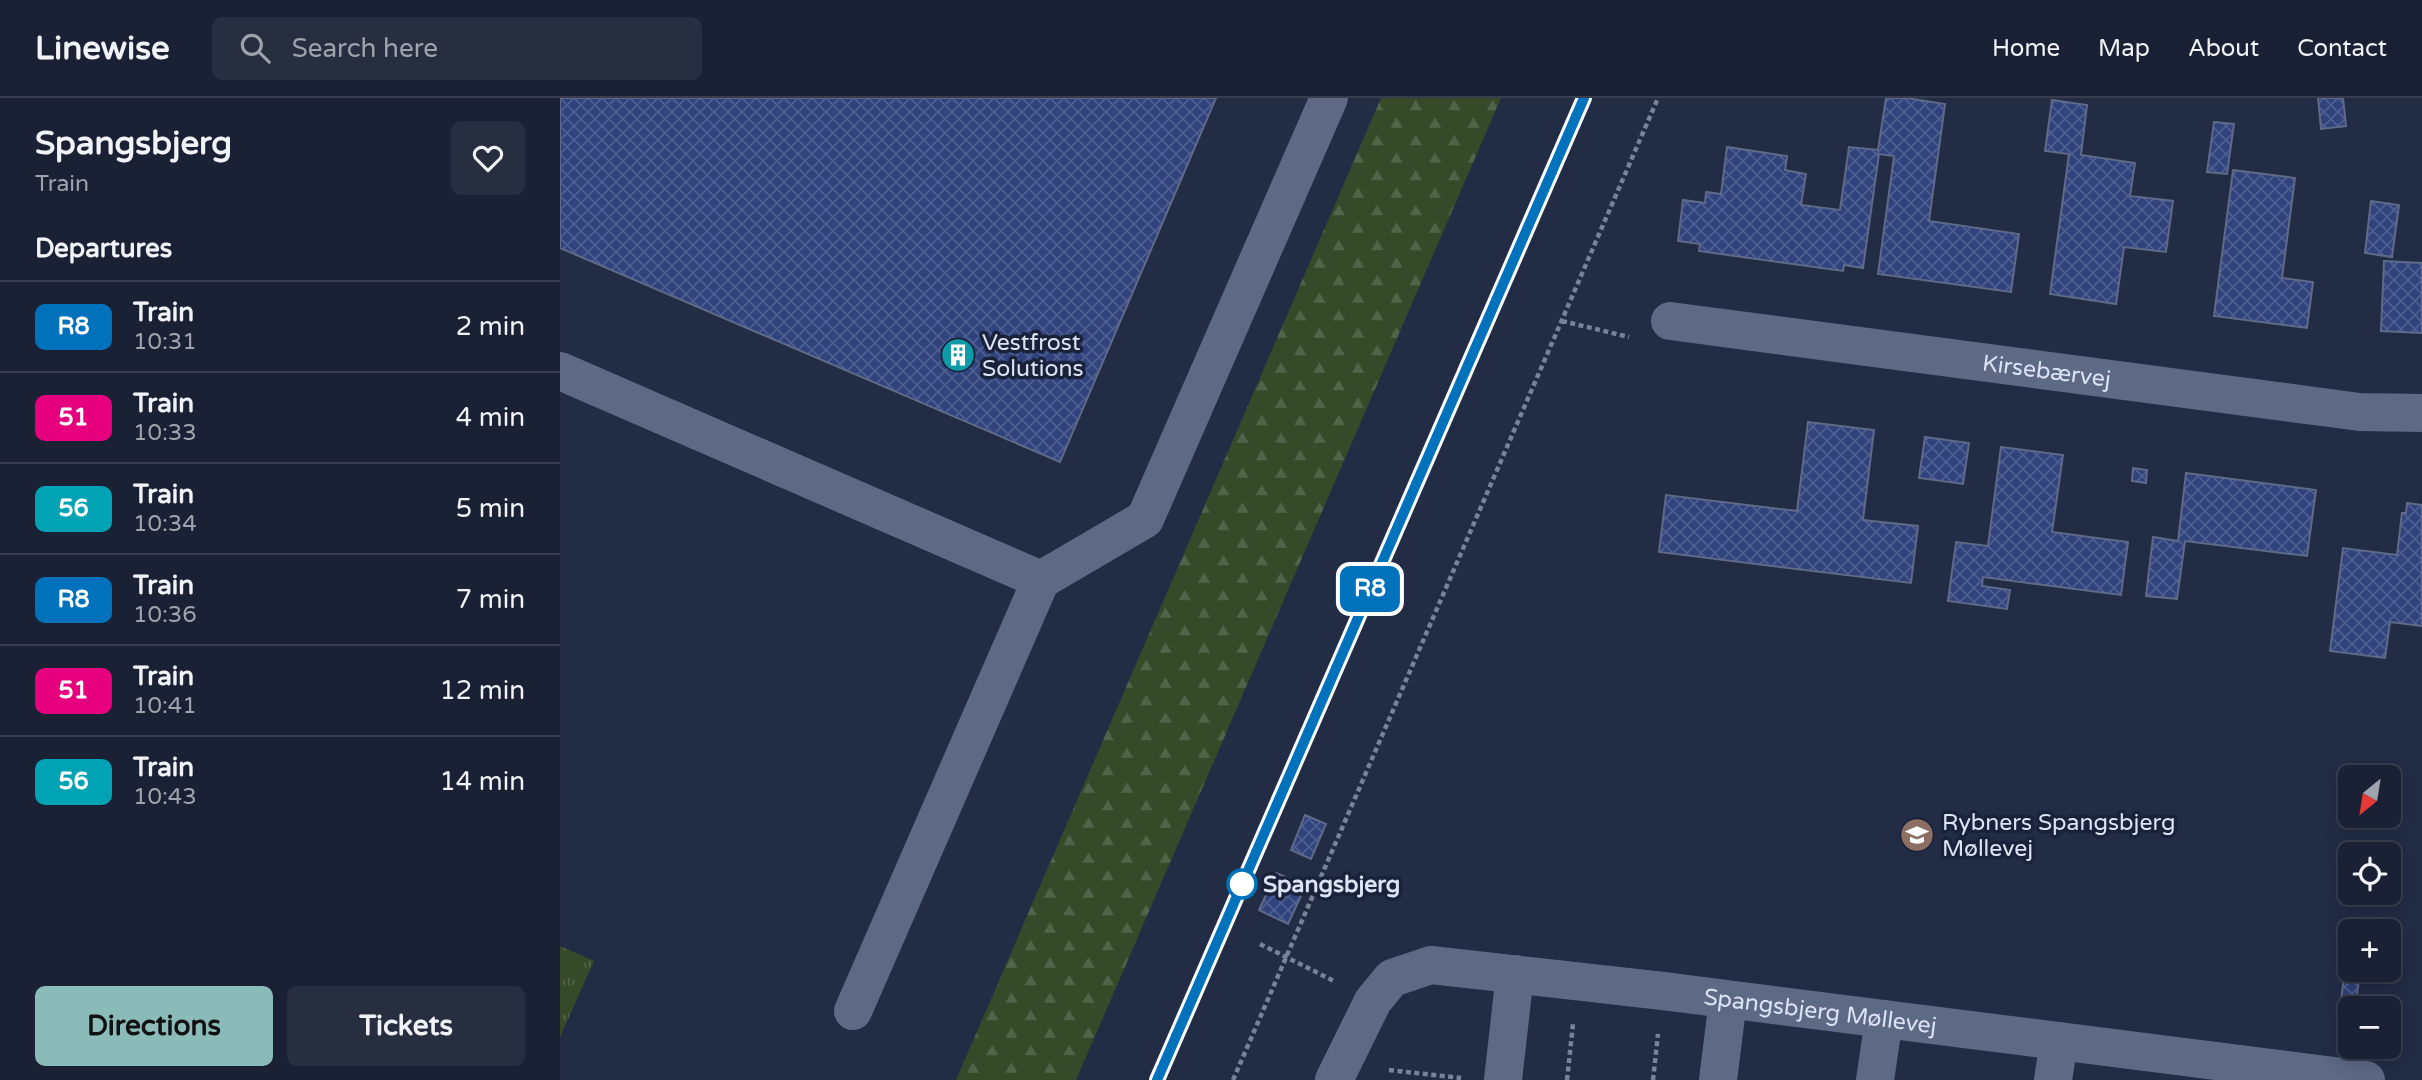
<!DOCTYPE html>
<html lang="en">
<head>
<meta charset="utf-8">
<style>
	:root { --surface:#1a2134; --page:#272e40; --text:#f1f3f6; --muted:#9fa3ac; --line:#383e4f; --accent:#8bbbb9 }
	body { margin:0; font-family:"Varela Round",sans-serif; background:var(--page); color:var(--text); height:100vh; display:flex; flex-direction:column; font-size:26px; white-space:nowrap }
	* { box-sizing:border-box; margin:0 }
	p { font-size:23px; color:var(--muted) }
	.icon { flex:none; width:38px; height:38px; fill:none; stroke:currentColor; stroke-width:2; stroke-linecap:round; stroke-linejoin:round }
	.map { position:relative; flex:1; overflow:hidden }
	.details { display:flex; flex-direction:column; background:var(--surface); width:560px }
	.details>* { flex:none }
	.badge { padding:0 14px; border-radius:10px; font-size:24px; line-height:46px }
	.needle { width:46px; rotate:210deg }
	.tools { position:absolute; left:1778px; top:667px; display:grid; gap:14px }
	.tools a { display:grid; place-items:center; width:63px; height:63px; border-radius:10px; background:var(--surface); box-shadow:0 4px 18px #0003,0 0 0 2px var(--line); font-size:35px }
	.map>.badge { position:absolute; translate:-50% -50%; box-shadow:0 0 0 4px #fff }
	h2 { padding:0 35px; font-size:26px; line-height:63px }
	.round { display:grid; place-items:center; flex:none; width:74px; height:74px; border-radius:10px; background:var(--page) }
	.head { display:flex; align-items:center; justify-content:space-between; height:119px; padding:0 35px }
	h1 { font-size:33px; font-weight:700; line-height:52px }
	.cta { display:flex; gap:14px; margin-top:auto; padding:14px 35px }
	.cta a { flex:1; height:80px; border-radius:10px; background:var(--accent); color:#111; font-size:28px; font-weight:700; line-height:80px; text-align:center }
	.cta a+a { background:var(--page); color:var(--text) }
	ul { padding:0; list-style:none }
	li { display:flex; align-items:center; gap:21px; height:91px; padding:0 35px; border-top:2px solid var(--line) }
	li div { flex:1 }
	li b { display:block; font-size:26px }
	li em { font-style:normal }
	li .badge { min-width:77px; font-weight:700; text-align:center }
	header { display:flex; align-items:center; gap:42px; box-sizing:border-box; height:98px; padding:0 35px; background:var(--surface); border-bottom:2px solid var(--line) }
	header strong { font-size:33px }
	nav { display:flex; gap:38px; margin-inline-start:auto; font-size:24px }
	.search { width:490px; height:63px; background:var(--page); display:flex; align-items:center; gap:18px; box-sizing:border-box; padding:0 24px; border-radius:10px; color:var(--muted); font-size:26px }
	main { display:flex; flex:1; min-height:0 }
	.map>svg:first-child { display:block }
	.grass { fill:url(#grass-tufts) }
	.forest { fill:url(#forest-firs) }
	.building { fill:url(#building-cross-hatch); stroke:#5e6a87; stroke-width:2 }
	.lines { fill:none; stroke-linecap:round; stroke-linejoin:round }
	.path { stroke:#798297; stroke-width:4.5; stroke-dasharray:5 3.5; stroke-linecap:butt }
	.minor { stroke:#5d6985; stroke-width:38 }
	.rail-casing { stroke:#99a1b5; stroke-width:8 }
	.rail { stroke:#19223a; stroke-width:5; stroke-dasharray:16; stroke-linecap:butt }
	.line-casing { stroke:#fff; stroke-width:16 }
	.line { stroke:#0072bc; stroke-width:10 }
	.stop-dot { fill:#fff; stroke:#0072bc; stroke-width:3.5 }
	.labels { text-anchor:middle; stroke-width:7; stroke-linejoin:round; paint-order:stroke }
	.poi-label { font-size:23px; fill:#dce3f4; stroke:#19223a; text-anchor:start }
	.street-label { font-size:23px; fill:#dce3f4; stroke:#19223a }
	.stop-label { font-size:23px; font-weight:bold; fill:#dce3f4; stroke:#19223a; text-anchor:start }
</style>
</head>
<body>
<header>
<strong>Linewise</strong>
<div class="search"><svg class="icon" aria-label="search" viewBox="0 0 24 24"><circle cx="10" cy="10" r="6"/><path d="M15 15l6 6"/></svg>Search here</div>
<nav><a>Home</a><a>Map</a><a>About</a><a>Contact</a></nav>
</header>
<main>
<section class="details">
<div class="head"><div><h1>Spangsbjerg</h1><p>Train</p></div><a class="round"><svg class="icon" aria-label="heart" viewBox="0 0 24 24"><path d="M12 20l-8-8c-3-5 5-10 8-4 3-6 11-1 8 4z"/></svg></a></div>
<h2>Departures</h2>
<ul>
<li><span class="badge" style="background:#0072bc;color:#fff">R8</span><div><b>Train</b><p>10:31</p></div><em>2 min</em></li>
<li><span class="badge" style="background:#e6007e;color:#fff">51</span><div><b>Train</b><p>10:33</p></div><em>4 min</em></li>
<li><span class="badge" style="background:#00a3b4;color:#fff">56</span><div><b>Train</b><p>10:34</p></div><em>5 min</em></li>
<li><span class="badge" style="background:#0072bc;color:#fff">R8</span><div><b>Train</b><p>10:36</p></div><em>7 min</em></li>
<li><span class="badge" style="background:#e6007e;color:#fff">51</span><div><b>Train</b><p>10:41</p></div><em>12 min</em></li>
<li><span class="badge" style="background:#00a3b4;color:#fff">56</span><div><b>Train</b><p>10:43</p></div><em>14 min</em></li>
</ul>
<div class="cta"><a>Directions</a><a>Tickets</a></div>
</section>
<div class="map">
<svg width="1862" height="982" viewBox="0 0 1862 982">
	<defs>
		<pattern id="grass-tufts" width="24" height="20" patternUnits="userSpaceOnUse" patternTransform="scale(1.75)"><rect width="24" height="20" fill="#344a29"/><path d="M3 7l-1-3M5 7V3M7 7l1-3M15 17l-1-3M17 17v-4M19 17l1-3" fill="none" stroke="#516449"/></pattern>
		<pattern id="forest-firs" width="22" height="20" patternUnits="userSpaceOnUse" patternTransform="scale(1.75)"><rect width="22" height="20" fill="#344a29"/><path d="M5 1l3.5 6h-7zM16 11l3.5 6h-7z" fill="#516449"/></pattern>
		<pattern id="building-cross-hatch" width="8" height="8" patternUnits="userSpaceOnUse" patternTransform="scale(1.75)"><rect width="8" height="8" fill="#30437d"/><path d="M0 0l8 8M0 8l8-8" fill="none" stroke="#4d5e90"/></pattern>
	</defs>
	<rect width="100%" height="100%" fill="#222c45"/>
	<path class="grass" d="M 0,848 L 34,863 L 0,939 Z"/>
	<path class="forest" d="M 821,0 L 941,0 L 516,982 L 396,982 Z"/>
	<path class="building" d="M 0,0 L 656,0 L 500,364 L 0,150 Z
		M 1326,0 L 1346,0 L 1385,6 L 1369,123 L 1459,136 L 1451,194 L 1318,176 L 1334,58 L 1319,56 L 1303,170 L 1284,167 L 1283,173 L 1139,153 L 1140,146 L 1118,143 L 1123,102 L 1145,105 L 1146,94 L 1161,96 L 1167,49 L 1227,58 L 1225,72 L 1246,76 L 1241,107 L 1280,112 L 1289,49 L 1318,52 Z
		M 1758,0 L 1783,0 L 1786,28 L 1761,31 Z
		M 1492,2 L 1527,7 L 1521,57 L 1575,65 L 1570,98 L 1613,103 L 1606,154 L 1564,149 L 1556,206 L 1490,196 L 1509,56 L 1485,53 Z
		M 1654,24 L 1674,26 L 1667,76 L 1647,74 Z
		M 1673,72 L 1735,80 L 1722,180 L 1753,184 L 1747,230 L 1654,218 Z
		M 1811,103 L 1839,107 L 1832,159 L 1805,155 Z
		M 1824,163 L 1862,165 L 1862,235 L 1821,233 Z
		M 1248,324 L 1314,332 L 1303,422 L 1358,428 L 1351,485 L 1099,454 L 1106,397 L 1237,413 Z
		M 1365,339 L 1409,345 L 1403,386 L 1359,380 Z
		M 1441,349 L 1503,357 L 1492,434 L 1568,444 L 1561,497 L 1423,479 L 1422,488 L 1450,492 L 1447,511 L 1388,503 L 1396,444 L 1428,448 Z
		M 1573,370 L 1587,372 L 1586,385 L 1572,383 Z
		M 1626,375 L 1756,392 L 1747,458 L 1625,443 L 1617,501 L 1586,498 L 1593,439 L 1618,443 Z
		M 1847,405 L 1862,407 L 1862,528 L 1830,524 L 1825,560 L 1770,553 L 1783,450 L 1837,457 L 1842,415 L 1846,415 Z
		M 745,717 L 766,726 L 751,761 L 731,752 Z
		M 716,775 L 746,787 L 728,826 L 699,812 Z
		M 1785,869 L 1800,872 L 1796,905 L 1781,903 Z"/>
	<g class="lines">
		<path class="path" d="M 1002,223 L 1069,239
			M 700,846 L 774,883
			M 829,972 L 901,980
			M 673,982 L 1098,0
			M 1007,982 L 1013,926
			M 1093,982 L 1098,936"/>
		<g class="minor">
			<path id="s1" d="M 1110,223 L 1800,314 L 1862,315"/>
			<path d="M 0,273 L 481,482 L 293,913"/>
			<path d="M 481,482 L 585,421 L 769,0"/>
			<path id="s2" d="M 774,982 L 813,903 L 832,880 L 871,867 L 1103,893 L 1806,982"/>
			<path d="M 943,982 L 955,876"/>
			<path d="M 1158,982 L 1168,902"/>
			<path d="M 1315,982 L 1324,921"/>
			<path d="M 1493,982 L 1499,943"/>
		</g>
		<g class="rail-casing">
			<path id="rail" d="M 597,982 L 1024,0"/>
		</g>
		<use href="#rail" class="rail"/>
	</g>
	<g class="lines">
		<g class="line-casing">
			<path id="line" d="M 597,982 L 1024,0"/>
		</g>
		<use href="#line" class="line"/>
	</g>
	<defs>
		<g id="building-disc" transform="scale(1.75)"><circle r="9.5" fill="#0f9aa8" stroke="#19223a"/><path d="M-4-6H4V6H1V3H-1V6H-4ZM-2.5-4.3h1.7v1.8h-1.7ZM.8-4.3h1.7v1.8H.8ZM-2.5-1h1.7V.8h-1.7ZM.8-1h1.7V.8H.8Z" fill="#fff"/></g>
		<g id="school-disc" transform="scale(1.75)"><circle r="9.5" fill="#8d6e63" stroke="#19223a"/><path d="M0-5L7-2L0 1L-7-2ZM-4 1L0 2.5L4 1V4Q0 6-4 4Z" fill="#fff"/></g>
	</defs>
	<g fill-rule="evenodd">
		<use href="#building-disc" x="398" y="257"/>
		<use href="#school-disc" x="1357" y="737"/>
	</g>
	<circle class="stop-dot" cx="682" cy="786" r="14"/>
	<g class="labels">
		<g class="poi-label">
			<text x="422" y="252">Vestfrost<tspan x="422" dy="26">Solutions</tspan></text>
			<text x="1382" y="732">Rybners Spangsbjerg<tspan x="1382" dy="26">Møllevej</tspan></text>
		</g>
		<g class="street-label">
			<text dy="8" stroke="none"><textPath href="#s1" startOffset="380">Kirsebærvej</textPath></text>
			<text dy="8" stroke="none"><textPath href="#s2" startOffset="551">Spangsbjerg Møllevej</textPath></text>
		</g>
		<g class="stop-label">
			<text x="703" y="794">Spangsbjerg</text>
		</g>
	</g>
</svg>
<div class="tools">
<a><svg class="needle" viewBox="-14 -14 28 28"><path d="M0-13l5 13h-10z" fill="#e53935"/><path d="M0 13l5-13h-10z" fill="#9fa3ac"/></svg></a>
<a><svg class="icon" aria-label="locate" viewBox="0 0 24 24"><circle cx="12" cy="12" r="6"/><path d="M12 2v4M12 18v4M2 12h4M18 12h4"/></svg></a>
<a>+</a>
<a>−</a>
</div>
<b class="badge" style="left:810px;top:491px;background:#0072bc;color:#fff">R8</b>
</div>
</main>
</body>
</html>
